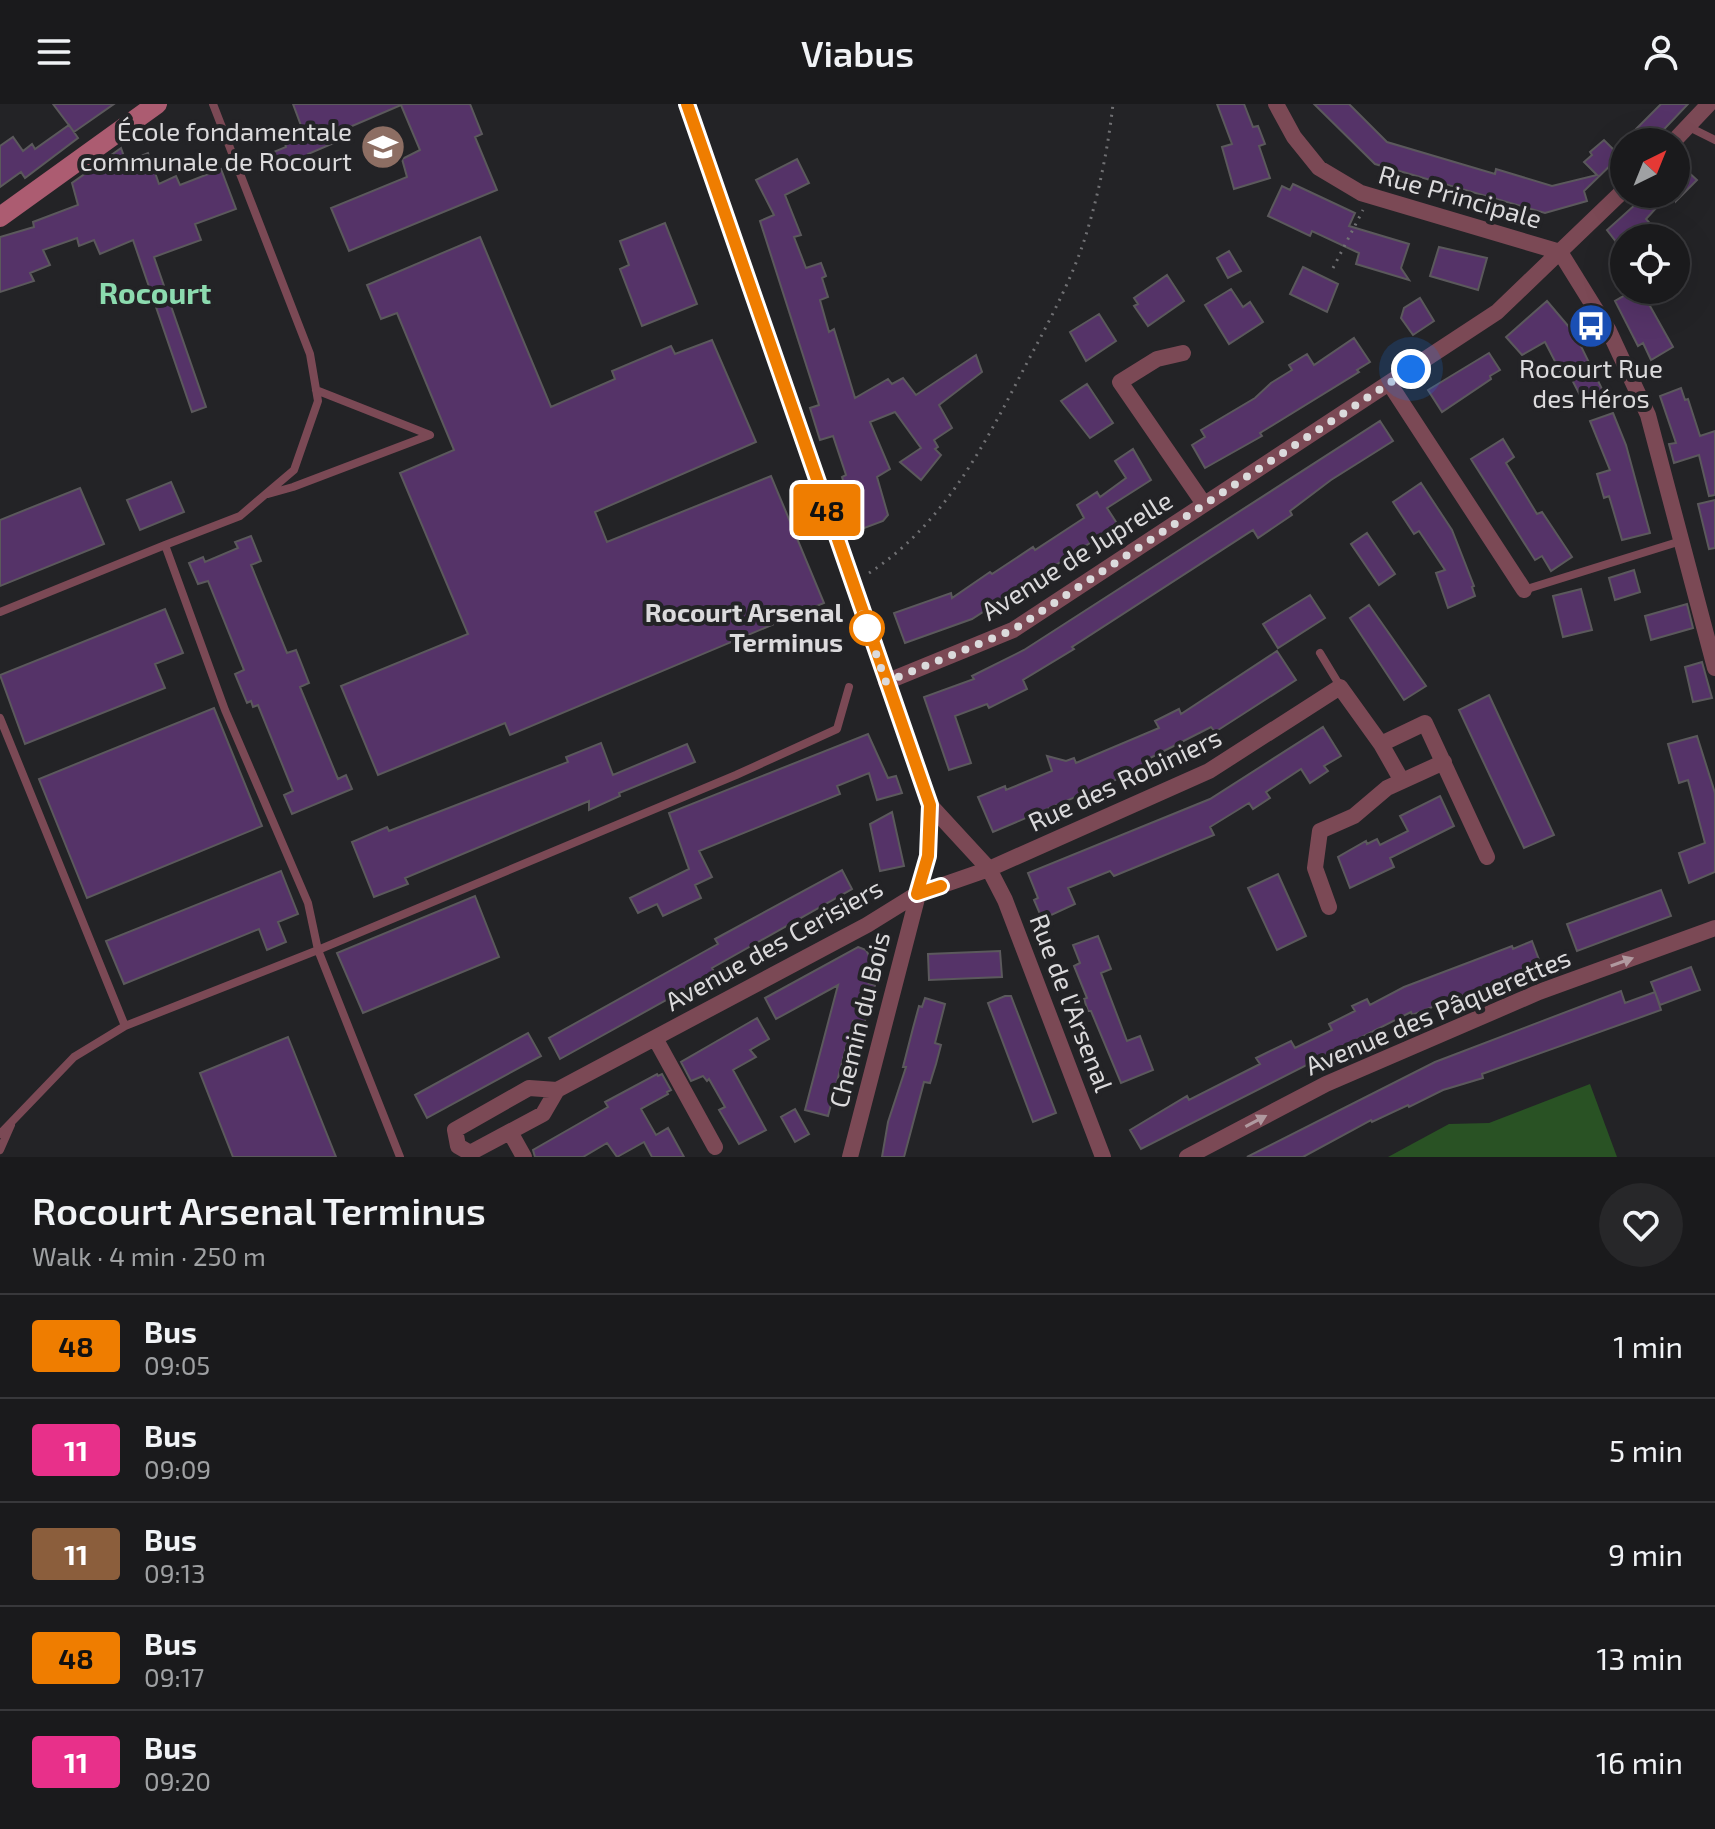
<!DOCTYPE html>
<html lang="en">
<head>
<meta charset="utf-8">
<style>
	:root { --surface:#1a1a1c; --page:#272729; --text:#f1f3f6; --muted:#9fa1a3; --line:#38383b }
	body { margin:0; font-family:"Exo 2",sans-serif; background:var(--page); color:var(--text); height:100vh; display:flex; flex-direction:column; font-size:30px; white-space:nowrap }
	* { box-sizing:border-box; margin:0 }
	p { font-size:26px; color:var(--muted) }
	.icon { flex:none; width:44px; height:44px; fill:none; stroke:currentColor; stroke-width:2; stroke-linecap:round; stroke-linejoin:round }
	.map { position:relative; height:1053px; overflow:hidden }
	.panel { display:flex; flex-direction:column; background:var(--surface); flex:1 }
	.panel>* { flex:none }
	.badge { padding:0 16px; border-radius:6px; font-size:28px; line-height:52px }
	.needle { width:52px; rotate:43deg }
	.buttons { position:absolute; left:1610px; top:24px; display:grid; gap:16px }
	.buttons a { display:grid; place-items:center; width:80px; height:80px; border-radius:50%; background:var(--surface); box-shadow:0 8px 32px #0002,0 0 0 2px var(--line); font-size:40px }
	.you { position:absolute; width:40px; height:40px; margin:-20px; border:6px solid #fff; border-radius:50%; background:#1a73e8; box-shadow:0 0 0 12px #1a73e833 }
	.map>.badge { position:absolute; translate:-50% -50%; box-shadow:0 0 0 4px #fff }
	.round { display:grid; place-items:center; flex:none; width:84px; height:84px; border-radius:42px; background:var(--page) }
	.head { display:flex; align-items:center; justify-content:space-between; height:136px; padding:0 32px }
	h1 { font-size:38px; font-weight:600; line-height:60px }
	ul { padding:0; list-style:none }
	li { display:flex; align-items:center; gap:24px; height:104px; padding:0 32px; border-top:2px solid var(--line) }
	li div { flex:1 }
	li b { display:block; font-size:30px }
	li em { font-style:normal }
	li .badge { min-width:88px; font-weight:700; text-align:center }
	header { display:flex; justify-content:space-between; align-items:center; height:104px; padding:0 32px; background:var(--surface); font-size:36px; font-weight:600 }
	.map>svg:first-child { display:block }
	.green { fill:#295224 }
	.building { fill:#553368; stroke:#5b595c; stroke-width:2 }
	.lines { fill:none; stroke-linecap:round; stroke-linejoin:round }
	.path { stroke:#707073; stroke-width:3; stroke-dasharray:2 6; stroke-linecap:butt }
	.service { stroke:#7b4955; stroke-width:8 }
	.minor { stroke:#7b4955; stroke-width:16 }
	.secondary { stroke:#ac5c71; stroke-width:20 }
	.oneway { fill:#b0999f }
	.line-casing { stroke:#fff; stroke-width:18 }
	.line { stroke:#ef7d00; stroke-width:12 }
	.walk { stroke:#dbdadc; stroke-width:8; stroke-dasharray:0 14.4 }
	.stop-dot { fill:#fff; stroke:#ef7d00; stroke-width:4 }
	.labels { text-anchor:middle; stroke-width:8; stroke-linejoin:round; paint-order:stroke }
	.poi-label { font-size:26px; fill:#dbdadc; stroke:#232326; text-anchor:end }
	.street-label { font-size:26px; fill:#dbdadc; stroke:#232326 }
	.stop-label { font-size:26px; font-weight:bold; fill:#dbdadc; stroke:#232326; text-anchor:end }
	.quarter-label { font-size:30px; font-weight:bold; fill:#8cdbaf; stroke:#232326 }
</style>
</head>
<body>
<header><svg class="icon" aria-label="menu" viewBox="0 0 24 24"><path d="M4 6h16M4 12h16M4 18h16"/></svg>Viabus<svg class="icon" aria-label="person" viewBox="0 0 24 24"><circle cx="12" cy="8" r="4"/><path d="M4 21q1-7 8-7t8 7"/></svg></header>
<div class="map">
<svg width="1715" height="1053" viewBox="0 0 1715 1053">
	<rect width="100%" height="100%" fill="#232326"/>
	<path class="green" d="M 1590,980 L 1617,1053 L 1388,1053 L 1449,1020 L 1489,1019 Z"/>
	<path class="building" d="M 53,0 L 114,0 L 74,28 Z
		M 293,0 L 470,0 L 482,30 L 475,33 L 497,86 L 349,147 L 331,104 L 407,73 L 402,55 L 420,46 L 401,1 L 338,28 L 341,36 L 308,50 L 309,53 L 270,68 L 264,52 L 286,43 L 284,36 L 303,27 Z
		M 1217,0 L 1244,0 L 1253,23 L 1258,22 L 1265,40 L 1259,42 L 1270,74 L 1234,85 L 1222,43 L 1232,40 Z
		M 1314,0 L 1349,0 L 1387,38 L 1495,70 L 1496,65 L 1552,82 L 1597,71 L 1584,58 L 1592,51 L 1590,48 L 1604,36 L 1620,52 L 1584,87 L 1587,97 L 1545,109 L 1375,60 Z
		M 1661,0 L 1688,0 L 1652,38 L 1623,38 Z
		M 69,21 L 78,34 L 25,74 L 21,68 L 0,83 L 0,42 L 13,33 L 23,47 L 32,40 L 35,45 Z
		M 121,44 L 126,58 L 148,49 L 159,80 L 176,72 L 180,81 L 221,65 L 236,105 L 195,120 L 201,136 L 154,153 L 206,303 L 192,308 L 133,136 L 100,150 L 94,136 L 79,142 L 77,134 L 43,146 L 50,161 L 30,169 L 34,177 L 0,188 L 0,133 L 34,123 L 33,118 L 78,101 L 72,79 Z
		M 797,55 L 809,79 L 785,91 L 801,131 L 794,133 L 806,164 L 821,159 L 826,172 L 822,174 L 828,193 L 820,196 L 829,228 L 834,225 L 855,294 L 888,275 L 892,280 L 903,274 L 916,291 L 976,251 L 982,268 L 939,301 L 952,324 L 934,336 L 938,343 L 935,345 L 941,351 L 921,376 L 900,358 L 921,344 L 895,308 L 870,318 L 890,365 L 877,373 L 888,411 L 883,417 L 859,426 L 842,373 L 846,371 L 833,332 L 820,336 L 810,304 L 819,301 L 760,117 L 774,111 L 756,76 Z
		M 1676,57 L 1697,76 L 1676,97 Z
		M 1293,80 L 1355,109 L 1349,122 L 1409,140 L 1401,164 L 1409,176 L 1356,160 L 1359,149 L 1312,127 L 1310,132 L 1268,112 L 1282,82 L 1290,86 Z
		M 1647,90 L 1669,90 L 1646,115 L 1663,134 L 1624,134 L 1624,148 L 1607,126 Z
		M 665,119 L 697,200 L 642,222 L 620,165 L 629,161 L 620,137 Z
		M 480,133 L 551,303 L 615,275 L 612,267 L 671,242 L 675,250 L 712,236 L 756,338 L 595,408 L 607,438 L 771,372 L 824,499 L 510,631 L 505,619 L 378,671 L 341,582 L 468,530 L 400,369 L 454,346 L 397,209 L 381,215 L 367,181 Z
		M 1439,143 L 1487,154 L 1478,186 L 1430,172 Z
		M 1229,147 L 1241,167 L 1228,174 L 1217,154 Z
		M 1303,163 L 1338,180 L 1327,208 L 1290,190 Z
		M 1167,171 L 1184,197 L 1148,222 L 1134,202 L 1138,200 L 1134,194 Z
		M 1231,185 L 1243,203 L 1250,198 L 1263,218 L 1229,240 L 1205,201 Z
		M 1634,186 L 1641,186 L 1673,243 L 1651,256 L 1643,239 L 1638,242 L 1615,197 Z
		M 1420,194 L 1434,217 L 1413,231 L 1401,214 L 1404,204 Z
		M 1547,197 L 1575,230 L 1605,291 L 1585,301 L 1568,268 L 1562,271 L 1545,238 L 1522,251 L 1506,233 Z
		M 1099,210 L 1116,237 L 1086,257 L 1070,228 Z
		M 1354,234 L 1370,258 L 1357,266 L 1359,268 L 1260,329 L 1262,332 L 1205,364 L 1192,341 L 1205,333 L 1201,326 L 1255,294 L 1271,279 L 1292,266 L 1289,261 L 1307,250 L 1314,261 Z
		M 1489,249 L 1500,266 L 1490,272 L 1491,275 L 1442,308 L 1428,286 Z
		M 1087,280 L 1113,319 L 1090,334 L 1061,297 Z
		M 1681,284 L 1685,296 L 1688,295 L 1700,332 L 1715,327 L 1715,391 L 1709,392 L 1699,351 L 1674,359 L 1669,340 L 1676,339 L 1660,292 Z
		M 1613,309 L 1626,341 L 1650,429 L 1622,436 L 1609,392 L 1604,394 L 1597,370 L 1610,366 L 1590,317 Z
		M 1380,317 L 1393,337 L 1331,376 L 1290,407 L 1292,411 L 1258,434 L 1253,426 L 1072,543 L 1074,545 L 1023,576 L 1027,585 L 989,604 L 987,600 L 955,612 L 971,659 L 949,666 L 924,593 L 974,575 L 972,572 L 1024,546 Z
		M 1503,335 L 1514,353 L 1506,359 L 1537,410 L 1542,408 L 1572,453 L 1551,467 L 1542,452 L 1535,456 L 1471,355 Z
		M 1133,345 L 1151,376 L 1107,404 L 1118,421 L 972,515 L 905,539 L 894,509 L 951,489 L 952,494 L 990,468 L 992,470 L 1033,443 L 1035,446 L 1084,414 L 1077,401 L 1097,388 L 1100,393 L 1126,374 L 1115,357 Z
		M 171,378 L 184,408 L 140,426 L 127,396 Z
		M 1421,379 L 1452,426 L 1474,482 L 1472,483 L 1475,492 L 1448,504 L 1436,469 L 1445,466 L 1419,427 L 1414,430 L 1393,398 Z
		M 80,384 L 104,440 L 0,482 L 0,416 Z
		M 1715,396 L 1715,444 L 1709,445 L 1698,400 Z
		M 1367,429 L 1395,470 L 1379,481 L 1351,440 Z
		M 251,432 L 261,457 L 251,461 L 287,549 L 296,546 L 309,579 L 300,583 L 338,675 L 346,671 L 352,685 L 292,710 L 284,691 L 293,687 L 258,601 L 253,603 L 251,597 L 247,599 L 235,570 L 244,566 L 208,477 L 198,480 L 189,459 L 203,453 L 205,458 L 238,444 L 235,438 Z
		M 1634,466 L 1640,488 L 1615,496 L 1609,474 Z
		M 1581,485 L 1592,526 L 1563,533 L 1553,492 Z
		M 1310,491 L 1325,514 L 1278,544 L 1263,520 Z
		M 1687,500 L 1693,524 L 1651,536 L 1645,512 Z
		M 1369,501 L 1426,582 L 1404,596 L 1350,514 Z
		M 165,505 L 183,549 L 155,560 L 165,584 L 25,640 L 0,571 Z
		M 1277,547 L 1296,576 L 1215,628 L 1211,623 L 1150,654 L 1153,660 L 993,728 L 978,693 L 1005,682 L 1006,686 L 1052,667 L 1047,652 L 1066,657 L 1074,654 L 1076,659 L 1159,624 L 1155,617 L 1179,605 L 1181,610 Z
		M 1702,558 L 1712,594 L 1693,598 L 1685,563 Z
		M 1489,591 L 1554,731 L 1524,744 L 1459,606 Z
		M 214,604 L 262,722 L 87,794 L 39,675 Z
		M 1323,623 L 1341,652 L 1324,662 L 1328,667 L 1310,679 L 1301,665 L 1266,688 L 1270,694 L 1253,705 L 1249,699 L 1210,723 L 1214,731 L 1114,772 L 1110,767 L 1068,784 L 1075,800 L 1047,813 L 1045,808 L 1040,810 L 1034,796 L 1038,794 L 1028,769 L 1210,695 Z
		M 868,630 L 888,674 L 896,672 L 902,689 L 877,696 L 869,669 L 837,682 L 840,690 L 699,747 L 712,773 L 695,781 L 701,794 L 663,812 L 657,800 L 638,809 L 630,794 L 689,765 L 669,709 Z
		M 1697,632 L 1715,689 L 1715,768 L 1689,779 L 1679,749 L 1705,739 L 1688,676 L 1679,679 L 1668,640 Z
		M 601,639 L 613,671 L 687,640 L 695,658 L 619,689 L 620,692 L 589,706 L 589,697 L 405,774 L 408,780 L 374,793 L 352,738 L 387,723 L 389,727 L 568,658 L 566,653 Z
		M 1440,692 L 1454,722 L 1390,754 L 1394,763 L 1350,784 L 1338,753 L 1366,737 L 1367,740 L 1377,735 L 1380,741 L 1408,727 L 1400,712 Z
		M 892,708 L 904,762 L 880,767 L 870,720 Z
		M 842,766 L 852,785 L 712,864 L 715,869 L 560,955 L 549,934 L 718,840 L 715,835 Z
		M 281,767 L 298,810 L 278,818 L 286,838 L 267,846 L 259,825 L 124,880 L 106,837 Z
		M 1278,770 L 1306,832 L 1277,846 L 1248,784 Z
		M 1661,786 L 1671,812 L 1577,847 L 1567,820 Z
		M 475,792 L 499,853 L 363,909 L 337,849 Z
		M 1098,832 L 1111,865 L 1101,869 L 1127,937 L 1140,932 L 1153,966 L 1121,979 L 1091,907 L 1088,907 L 1084,895 L 1087,894 L 1074,862 L 1080,859 L 1073,841 Z
		M 1532,837 L 1541,861 L 1412,911 L 1411,908 L 1141,1045 L 1130,1026 L 1187,992 L 1189,996 L 1260,960 L 1256,954 L 1291,937 L 1295,944 L 1332,926 L 1329,920 L 1355,907 L 1352,902 L 1367,895 L 1370,901 L 1404,883 L 1512,842 L 1513,845 Z
		M 858,843 L 866,846 L 880,872 L 876,879 L 868,879 L 875,881 L 864,920 L 853,917 L 828,1012 L 805,1006 L 838,881 L 776,915 L 765,894 Z
		M 1000,847 L 1002,873 L 929,876 L 928,850 Z
		M 1691,863 L 1700,886 L 1660,901 L 1651,878 Z
		M 1621,887 L 1625,899 L 1655,888 L 1661,906 L 1482,970 L 1483,974 L 1443,986 L 1409,1003 L 1408,1001 L 1372,1018 L 1371,1016 L 1303,1053 L 1247,1053 L 1435,958 Z
		M 1005,892 L 1011,892 L 1056,1009 L 1033,1018 L 988,899 Z
		M 925,894 L 945,900 L 935,939 L 941,941 L 936,960 L 930,979 L 924,978 L 904,1053 L 882,1053 L 888,1018 L 906,963 L 903,963 L 913,924 L 919,902 L 922,903 Z
		M 757,914 L 769,935 L 750,946 L 756,953 L 733,966 L 766,1026 L 739,1040 L 719,1006 L 725,1003 L 709,975 L 707,977 L 703,972 L 691,977 L 681,958 Z
		M 528,929 L 541,952 L 427,1014 L 415,991 Z
		M 288,933 L 336,1053 L 233,1053 L 200,969 Z
		M 657,970 L 658,972 L 662,970 L 671,986 L 667,988 L 668,990 L 641,1005 L 656,1031 L 668,1024 L 684,1053 L 652,1053 L 644,1038 L 617,1053 L 607,1039 L 583,1053 L 535,1053 L 533,1046 L 608,1003 L 605,998 Z
		M 795,1005 L 809,1030 L 795,1038 L 781,1013 Z"/>
	<g class="lines">
		<path class="path" d="M 1333,164 L 1363,106
			M 869,469 C 940,423 981,348 1019,274 C 1042,230 1068,185 1084,137 C 1098,94 1108,45 1113,0"/>
		<path class="service" d="M 213,0 L 310,250 L 318,297 L 294,366 L 240,412 L 165,441 L 225,606 L 308,799 L 318,846 L 736,671 L 837,625 L 849,583
			M 1689,23 L 1715,36
			M 268,390 L 293,383 L 430,331 L 316,286
			M 1524,486 L 1681,437
			M 0,508 L 165,441
			M 1320,549 L 1340,582
			M 0,614 L 125,922
			M 0,1030 L 74,953 L 125,922 L 318,846 L 400,1053
			M 0,1046 L 11,1021"/>
		<path class="minor" d="M 687,0 L 930,701 L 928,752 L 850,1053
			M 1276,0 L 1294,33 L 1319,64 L 1361,89 L 1560,148 L 1609,227 L 1648,311 L 1715,564
			M 1673,38 L 1709,0
			M 1183,249 L 1157,255 L 1120,278 L 1204,400
			M 1389,279 L 1524,486
			M 886,578 L 1013,526 L 1497,208 L 1624,86
			M 1381,640 L 1425,619 L 1487,753
			M 930,701 L 989,765 L 1005,796 L 1103,1053
			M 1329,803 L 1315,764 L 1320,727 L 1354,712 L 1387,684 L 1444,658
			M 655,934 L 715,1043
			M 557,986 L 529,984 L 455,1026 L 458,1042 L 470,1049 L 543,1010 L 557,986 L 867,821 L 917,790 L 989,765 L 1209,667 L 1340,583 L 1381,640 L 1402,677
			M 510,1028 L 524,1053
			M 1187,1053 L 1326,980 L 1539,888 L 1715,824"/>
		<path class="secondary" d="M 0,113 L 157,0"/>
	</g>
	<defs><path id="oneway-solid" d="M-6-.8H1V-3.2L6.5 0L1 3.2V.8H-6Z" transform="scale(2)"/></defs>
	<g class="oneway">
		<use href="#oneway-solid" transform="translate(1622 858) rotate(-20)"/>
		<use href="#oneway-solid" transform="translate(1256 1017) rotate(-28)"/>
	</g>
	<g class="lines">
		<g class="line-casing">
			<path id="line" d="M 687,0 L 930,701 L 928,752 L 917,790 L 941,782"/>
		</g>
		<use href="#line" class="line"/>
		<path class="walk" d="M 867,524 L 862,510 L 886,578 L 1013,526 L 1411,265"/>
	</g>
	<defs>
		<g id="school-disc" transform="scale(2.3)"><circle r="9.5" fill="#8d6e63" stroke="#232326"/><path d="M0-5L7-2L0 1L-7-2ZM-4 1L0 2.5L4 1V4Q0 6-4 4Z" fill="#fff"/></g>
		<g id="bus-disc" transform="scale(2.3)"><circle r="9.5" fill="#1a4fb4" stroke="#232326"/><path d="M-5-6H5V4H4V6H2V4H-2V6H-4V4H-5ZM-3.5-4V0h7V-4ZM-3.5 1.2v1.5H-2V1.2ZM2 1.2v1.5H3.5V1.2Z" fill="#fff"/></g>
	</defs>
	<g fill-rule="evenodd">
		<use href="#school-disc" x="383" y="43"/>
		<use href="#bus-disc" x="1591" y="222"/>
	</g>
	<circle class="stop-dot" cx="867" cy="524" r="16"/>
	<g class="labels">
		<g class="poi-label">
			<text x="352" y="37">École fondamentale<tspan x="352" dy="30">communale de Rocourt</tspan></text>
			<text x="1591" y="274" text-anchor="middle">Rocourt Rue<tspan x="1591" dy="30">des Héros</tspan></text>
		</g>
		<g class="street-label">
			<text transform="translate(1460 93) rotate(16)" y="9">Rue Principale</text>
			<text transform="translate(1077 452) rotate(-32)" y="9">Avenue de Juprelle</text>
			<text transform="translate(1125 676) rotate(-25)" y="9">Rue des Robiniers</text>
			<text transform="translate(774 841) rotate(-29)" y="9">Avenue des Cerisiers</text>
			<text transform="translate(1071 899) rotate(69)" y="9">Rue de l'Arsenal</text>
			<text transform="translate(1438 908) rotate(-23)" y="9">Avenue des Pâquerettes</text>
			<text transform="translate(860 916) rotate(-76)" y="9">Chemin du Bois</text>
		</g>
		<g class="stop-label">
			<text x="843" y="518">Rocourt Arsenal<tspan x="843" dy="30">Terminus</tspan></text>
		</g>
		<g class="quarter-label">
			<text x="155" y="200">Rocourt</text>
		</g>
	</g>
</svg>
<div class="buttons">
<a><svg class="needle" viewBox="-14 -14 28 28"><path d="M0-13l5 13h-10z" fill="#e53935"/><path d="M0 13l5-13h-10z" fill="#9fa1a3"/></svg></a>
<a><svg class="icon" aria-label="locate" viewBox="0 0 24 24"><circle cx="12" cy="12" r="6"/><path d="M12 2v4M12 18v4M2 12h4M18 12h4"/></svg></a>
</div>
<div class="you" style="left:1411px;top:265px"></div>
<b class="badge" style="left:827px;top:406px;background:#ef7d00;color:#111">48</b>
</div>
<section class="panel">
<div class="head"><div><h1>Rocourt Arsenal Terminus</h1><p>Walk · 4 min · 250 m</p></div><a class="round"><svg class="icon" aria-label="heart" viewBox="0 0 24 24"><path d="M12 20l-8-8c-3-5 5-10 8-4 3-6 11-1 8 4z"/></svg></a></div>
<ul>
<li><span class="badge" style="background:#ef7d00;color:#111">48</span><div><b>Bus</b><p>09:05</p></div><em>1 min</em></li>
<li><span class="badge" style="background:#e8308a;color:#fff">11</span><div><b>Bus</b><p>09:09</p></div><em>5 min</em></li>
<li><span class="badge" style="background:#8b5e3c;color:#fff">11</span><div><b>Bus</b><p>09:13</p></div><em>9 min</em></li>
<li><span class="badge" style="background:#ef7d00;color:#111">48</span><div><b>Bus</b><p>09:17</p></div><em>13 min</em></li>
<li><span class="badge" style="background:#e8308a;color:#fff">11</span><div><b>Bus</b><p>09:20</p></div><em>16 min</em></li>
</ul>
</section>
</body>
</html>
